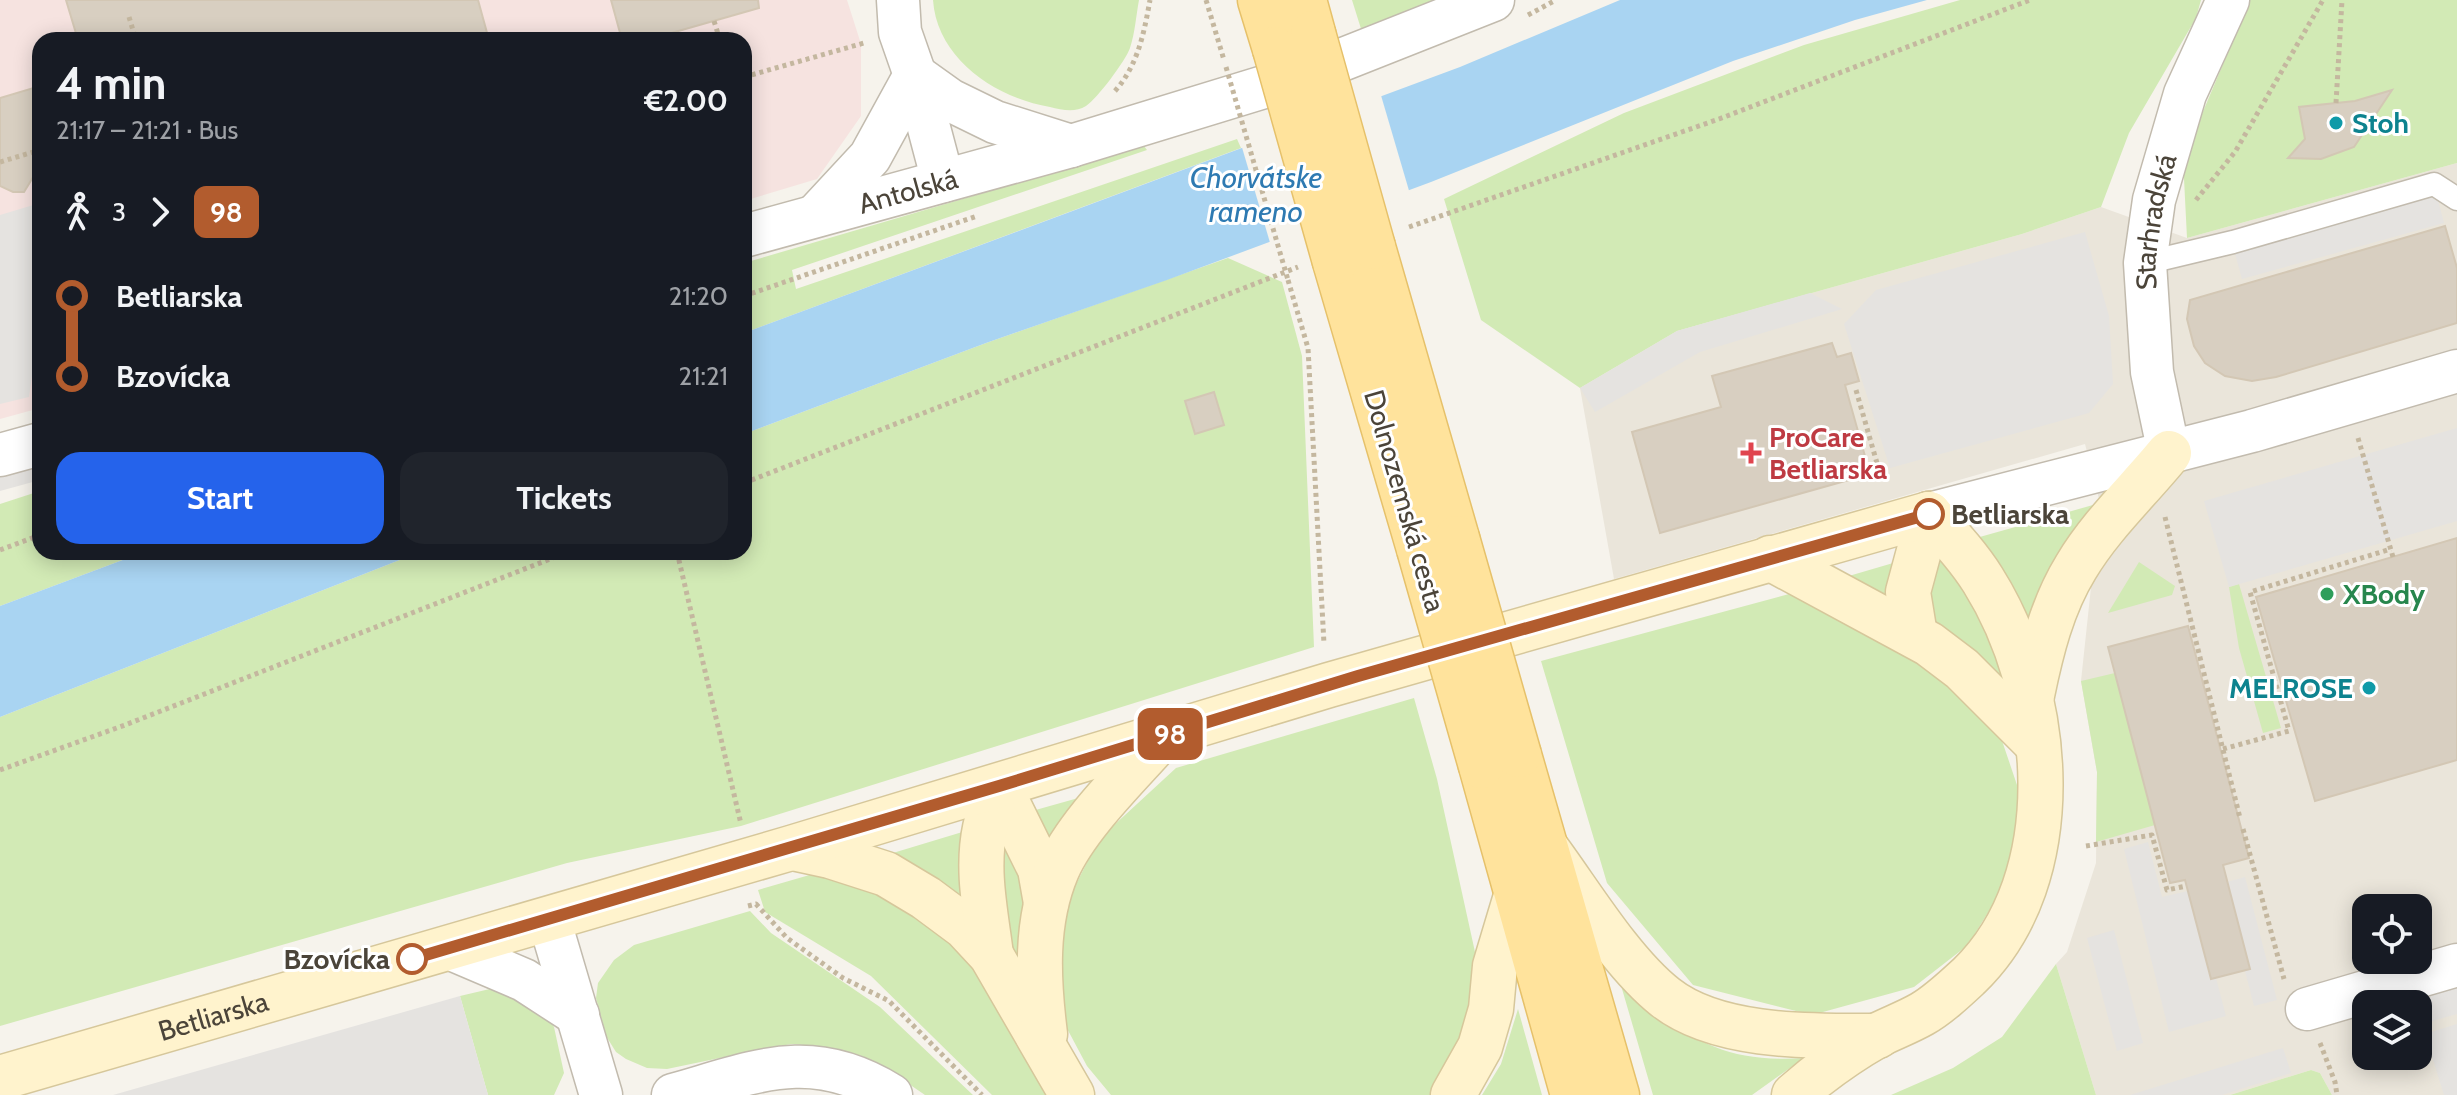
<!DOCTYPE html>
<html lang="en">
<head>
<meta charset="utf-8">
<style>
	:root { --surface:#171b24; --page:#20242c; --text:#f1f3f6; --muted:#9ea1a6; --accent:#2563eb }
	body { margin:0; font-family:Cabin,sans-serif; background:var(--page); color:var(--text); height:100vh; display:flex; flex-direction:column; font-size:30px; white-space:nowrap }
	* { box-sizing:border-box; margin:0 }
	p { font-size:26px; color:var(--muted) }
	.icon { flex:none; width:44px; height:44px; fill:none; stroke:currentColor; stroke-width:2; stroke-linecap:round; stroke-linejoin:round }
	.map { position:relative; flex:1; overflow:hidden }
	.panel { position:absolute; left:32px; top:32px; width:720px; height:528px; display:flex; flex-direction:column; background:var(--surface); border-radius:24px; box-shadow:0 4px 20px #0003 }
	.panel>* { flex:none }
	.badge { padding:0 16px; border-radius:12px; font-size:28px; line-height:52px }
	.controls { position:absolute; left:2352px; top:894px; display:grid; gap:16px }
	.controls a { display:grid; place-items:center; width:80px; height:80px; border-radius:16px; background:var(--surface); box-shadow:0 4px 20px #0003; font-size:40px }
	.map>.badge { position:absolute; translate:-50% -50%; box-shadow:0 0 0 4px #fff }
	.legs { display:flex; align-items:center; gap:12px; height:88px; padding:0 24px; font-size:26px }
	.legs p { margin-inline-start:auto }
	.summary { display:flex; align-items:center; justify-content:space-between; height:136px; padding:0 24px }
	h1 { font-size:44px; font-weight:700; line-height:60px }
	.primary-button { display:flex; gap:16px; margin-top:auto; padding:16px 24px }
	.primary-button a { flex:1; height:92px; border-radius:24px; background:var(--accent); color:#fff; font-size:32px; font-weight:700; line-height:92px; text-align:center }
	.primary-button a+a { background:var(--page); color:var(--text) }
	ul { padding:0 24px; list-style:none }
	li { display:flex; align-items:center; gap:28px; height:80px; font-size:30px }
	li i { display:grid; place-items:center; width:12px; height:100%; margin:0 10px; background:currentColor }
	li i::after { content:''; width:20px; height:20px; margin:-10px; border:6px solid; border-radius:50%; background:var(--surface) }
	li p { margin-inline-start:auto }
	li:first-child i { background:linear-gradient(#0000 50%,currentColor 0) }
	li:last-child i { background:linear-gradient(currentColor 50%,#0000 0) }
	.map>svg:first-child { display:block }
	.residential { fill:#eae5da; fill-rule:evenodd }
	.medical { fill:#f6e3e0 }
	.green { fill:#d2eab5 }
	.parking { fill:#e5e3e0 }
	.water { fill:#a9d4f2 }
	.pier { fill:#f6f3ec }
	.building { fill:#d8cfc1; stroke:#d3c7b4; stroke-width:2 }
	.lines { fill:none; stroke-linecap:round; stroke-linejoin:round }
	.lane-casing { stroke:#c2bbae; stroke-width:25 }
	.street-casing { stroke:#c2bbae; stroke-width:45 }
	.secondary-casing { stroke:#d6c79b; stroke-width:47 }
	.primary-casing { stroke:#e6c16a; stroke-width:47 }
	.path { stroke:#c4b79f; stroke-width:5; stroke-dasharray:4 4; stroke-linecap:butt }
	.lane { stroke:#fff; stroke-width:22 }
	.street { stroke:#fff; stroke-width:42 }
	.secondary { stroke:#fff3cd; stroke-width:44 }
	.primary { stroke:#ffe39c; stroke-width:44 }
	.primary-bridge-casing { stroke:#e6c16a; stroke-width:47; stroke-linecap:butt }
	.path-bridge { stroke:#c4b79f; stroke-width:5; stroke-dasharray:4 4; stroke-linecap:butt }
	.primary-bridge { stroke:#ffe39c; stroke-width:44 }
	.line-1-casing { stroke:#fff; stroke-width:18 }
	.line-1 { stroke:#b25c2e; stroke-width:12 }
	.culture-dot { fill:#0f9aa8; stroke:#fff; stroke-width:3 }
	.health-dot { fill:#e0444e; stroke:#fff; stroke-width:3 }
	.stop-1-dot { fill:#fff; stroke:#b25c2e; stroke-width:4 }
	.leisure-dot { fill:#2e9e5b; stroke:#fff; stroke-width:3 }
	.labels { text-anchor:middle; stroke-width:6; stroke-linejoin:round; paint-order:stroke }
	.culture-label { font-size:28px; font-weight:bold; fill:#0d838f; stroke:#fff; text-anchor:start }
	.street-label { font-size:28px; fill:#4b4439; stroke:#fff }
	.health-label { font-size:28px; font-weight:bold; fill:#be3a42; stroke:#fff; text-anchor:start }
	.stop-label { font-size:28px; font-weight:bold; fill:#4b4439; stroke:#fff; text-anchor:start }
	.leisure-label { font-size:28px; font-weight:bold; fill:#27864d; stroke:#fff; text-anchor:start }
	.water-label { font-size:30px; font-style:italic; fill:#2e7ab2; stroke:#fff }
</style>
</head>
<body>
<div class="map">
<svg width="2457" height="1095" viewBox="0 0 2457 1095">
	<rect width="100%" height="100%" fill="#f6f3ec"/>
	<path class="residential" d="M 2457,163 L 2457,1095 L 2332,1095 L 2320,1073 L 2311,1070 L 2230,1095 L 2096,1095 L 2056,964 L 2067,952 L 2096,863 L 2097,772 L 2081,681 L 2100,503 L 2085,444 L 1614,579 L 1580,388 L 1677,331 L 2022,234 L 2101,207 L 2187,238 ZM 2366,908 L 2418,908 L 2418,960 L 2366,960 ZM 2366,1004 L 2418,1004 L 2418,1056 L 2366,1056 Z"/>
	<path class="medical" d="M 0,0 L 847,0 L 861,44 L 861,116 L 817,179 L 744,201 L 744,40 L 40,40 L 40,408 L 0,419 Z"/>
	<path class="green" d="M 933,0 L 1139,0 C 1136,16 1135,33 1130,48 C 1126,60 1097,99 1086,106 C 1075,113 1062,110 1050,107 C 996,98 937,59 933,0 Z
		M 1352,0 L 1446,0 L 1362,32 Z
		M 1960,0 L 2201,0 L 2196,18 L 2129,133 L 2101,207 L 2022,234 L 1677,331 L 1580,388 L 1481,320 L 1444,199 L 1624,113 L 1804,45 Z
		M 2250,0 L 2457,0 L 2457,163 L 2187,238 L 2183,159 Z
		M 1237,139 L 1241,148 L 744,333 L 744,263 L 1144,146 L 1147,150 L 792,270 L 796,289 Z
		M 1228,258 L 1282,282 L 1302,356 L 1314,647 L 741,826 L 567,863 L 0,1026 L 0,717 L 420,552 L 744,552 L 744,434 L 986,343 Z
		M 40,491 L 40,552 L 144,552 L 0,606 L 0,504 Z
		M 2100,503 L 2027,648 L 1969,540 Z
		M 1936,550 L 1966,576 L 2023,707 L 1943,641 L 1931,610 L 1929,558 Z
		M 1900,561 L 1900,614 L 1842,578 Z
		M 2139,562 L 2175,586 L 2172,595 L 2108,613 Z
		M 2239,584 L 2281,728 L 2263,733 L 2239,648 L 2229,587 Z
		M 1800,591 L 1891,638 L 1994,717 L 2017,785 L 2018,847 L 2000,893 L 1968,945 L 1914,987 L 1812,1015 L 1693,985 L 1607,883 L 1541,661 Z
		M 2115,673 L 2155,825 L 2096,842 L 2097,772 L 2081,681 Z
		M 1414,698 L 1437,779 L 1475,952 L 1468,1038 L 1432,1095 L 1111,1095 L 1087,1066 L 1063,1021 L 1060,946 L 1070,896 L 1099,839 L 1176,768 Z
		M 1096,793 L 1054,856 L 1032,811 Z
		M 1002,822 L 1029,872 L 1021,972 L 1001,921 Z
		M 969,830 L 971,912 L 883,856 Z
		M 813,874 L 880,892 L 941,936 L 989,978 L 1018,1046 L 1037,1074 L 1047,1095 L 992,1095 L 871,976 L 765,912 L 758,890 Z
		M 750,911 L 771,933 L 880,1007 L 973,1095 L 925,1095 L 890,1071 L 862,1056 L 815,1046 L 792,1044 L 773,1047 L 667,1069 L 647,1068 L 626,1059 L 616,1052 L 606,1036 L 596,998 L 598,983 L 614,960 L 634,945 Z
		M 2056,964 L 2096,1095 L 1891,1095 L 1953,1068 L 2002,1037 Z
		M 1620,982 C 1683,1034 1717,1064 1804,1058 L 1752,1095 L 1653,1095 Z
		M 494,988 L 543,1008 L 554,1027 L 564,1073 L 554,1095 L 488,1095 L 460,996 Z
		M 1518,1009 L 1542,1095 L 1482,1095 L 1501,1064 Z
		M 2311,1070 L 2320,1073 L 2332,1095 L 2230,1095 Z"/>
	<path class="parking" d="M 2436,193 L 2444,223 L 2242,279 L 2234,250 Z
		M 40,203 L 40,368 L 32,376 L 29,397 L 0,404 L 0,215 Z
		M 2085,232 L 2109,316 L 2113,384 L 2089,413 L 1890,468 L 1844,324 L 1876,290 Z
		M 1810,293 L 1842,309 L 1700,352 L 1595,412 L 1580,388 L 1677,331 Z
		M 2457,428 L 2457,521 L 2229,587 L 2204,501 Z
		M 40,464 L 40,480 L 0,491 L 0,476 Z
		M 2148,842 L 2162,897 L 2188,891 L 2210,979 L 2216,978 L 2226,1016 L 2169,1032 L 2124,849 Z
		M 2245,877 L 2277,1000 L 2254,1006 L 2245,971 L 2249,969 L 2227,882 Z
		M 2114,930 L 2143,1043 L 2117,1051 L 2087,938 Z
		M 2457,984 L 2457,1014 L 2418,1025 L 2418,1004 L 2391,1004 Z
		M 460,996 L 488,1095 L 113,1095 Z
		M 2457,1024 L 2457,1095 L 2444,1095 L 2425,1034 Z
		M 2283,1048 L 2291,1073 L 2222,1095 L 2130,1095 Z"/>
	<path class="water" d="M 1620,0 L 1927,0 L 1855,20 L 1733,61 L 1431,182 L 1167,280 L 986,343 L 744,434 L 744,333 L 1460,67 Z
		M 144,552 L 420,552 L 0,717 L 0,606 Z"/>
	<path class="pier" d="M 1380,92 L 1410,194 L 1271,246 L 1241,144 Z"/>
	<path class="building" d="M 66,0 L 478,0 L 489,40 L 78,40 Z
		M 611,0 L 758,0 L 759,8 L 647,40 L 622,40 Z
		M 40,86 L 40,173 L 35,174 L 24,192 L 13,192 L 0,186 L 0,98 Z
		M 2392,90 L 2354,147 L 2321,159 L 2288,158 L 2305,139 L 2299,107 L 2355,101 Z
		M 2445,226 L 2457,268 L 2457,323 L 2276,377 L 2252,381 L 2225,376 L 2205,363 L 2194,346 L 2187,319 L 2190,300 Z
		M 1832,343 L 1837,357 L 1851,353 L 1859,381 L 1845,385 L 1870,474 L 1660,533 L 1632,432 L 1721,407 L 1712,376 Z
		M 1214,392 L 1224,425 L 1195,434 L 1185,401 Z
		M 2457,538 L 2457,760 L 2315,801 L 2256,597 Z
		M 2188,626 L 2249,858 L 2223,865 L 2250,969 L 2211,979 L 2185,880 L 2170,883 L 2108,647 Z"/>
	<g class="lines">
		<g class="lane-casing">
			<path id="lane" d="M 2145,263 L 2233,242 L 2434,184 L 2457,199"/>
		</g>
		<g class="street-casing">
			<g id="street">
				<path d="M 898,0 L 900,32 L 915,75 L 943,181"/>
				<path d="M 915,75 L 950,100 L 995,122 L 1071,146"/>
				<path d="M 818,213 L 870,157 L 915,75"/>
				<path id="s1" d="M 744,236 L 1071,146 L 1306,74 L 1493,0"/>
				<path id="s2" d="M 2169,453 L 2152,372 L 2145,263 L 2154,200 L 2185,94 L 2228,0"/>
				<path d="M 0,455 L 40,444"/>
				<path d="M 1929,514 L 2252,431 L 2457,371"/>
				<path d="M 549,919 L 601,1095"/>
				<path d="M 449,948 L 524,980 L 578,1015"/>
				<path d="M 2307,1009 L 2457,965"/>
				<path d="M 673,1095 C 755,1072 811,1045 891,1095"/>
			</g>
		</g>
		<g class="secondary-casing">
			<g id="secondary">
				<path d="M 1770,558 L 1929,644 L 1962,669 L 2038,745"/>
				<path d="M 1915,635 L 1908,592 L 1929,514"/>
				<path d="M 2032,695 C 2041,651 2052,606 2076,567 C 2101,525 2138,491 2169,453"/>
				<path d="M 999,786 L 1040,869 L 1046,903"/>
				<path d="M 793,848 L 830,856 L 886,874 L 926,898 L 965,927 L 991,955 L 1072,1095"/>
				<path d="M 1547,849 C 1581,895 1621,962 1665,997 C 1718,1039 1813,1036 1878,1036"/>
				<path d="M 991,955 C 986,914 976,870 985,828 C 988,814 994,800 999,786"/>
				<path d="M 1045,1034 C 1038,979 1035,922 1057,870 C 1077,824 1130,774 1163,736"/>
				<path id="s3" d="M 0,1078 L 791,848 L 1329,685 L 1929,514"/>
				<path d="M 1453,1095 L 1480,1047 L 1491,1009 L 1495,966 L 1516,896"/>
				<path d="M 1794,1095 C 1820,1072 1848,1052 1878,1035 C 1892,1028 1908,1022 1922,1014 C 1938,1005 1955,989 1969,976 C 2071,877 2053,691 1983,580 C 1968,556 1948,535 1929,514"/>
			</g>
		</g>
		<g class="primary-casing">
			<path id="primary" d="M 1260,0 L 1275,49
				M 1304,0 L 1313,33
				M 1373,247 L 1457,538
				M 1335,262 L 1419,549
				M 1519,755 L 1617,1095
				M 1481,766 L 1573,1095"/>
		</g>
		<path class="path" d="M 1206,0 L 1224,60
			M 1528,15 L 1556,0
			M 129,17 L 136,40
			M 714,21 L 720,40
			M 744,77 L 864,43
			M 1115,91 C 1138,65 1144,33 1150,0
			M 2336,103 L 2342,0
			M 0,162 L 40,150
			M 2196,200 L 2235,152 L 2323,0
			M 1409,227 L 1719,119 L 2030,0
			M 1288,280 L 1308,348 L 1324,644
			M 744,296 L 977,216
			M 1856,390 L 1881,477
			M 2358,438 L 2393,557
			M 744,483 L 1298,267
			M 2165,517 L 2240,818
			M 0,550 L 40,535
			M 677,552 L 741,824
			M 2223,749 L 2289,731 L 2250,592 L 2391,549
			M 0,770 L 125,725 L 568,552
			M 2243,829 L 2284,979
			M 2086,846 L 2152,835 L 2167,890 L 2186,886
			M 748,906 L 756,904 L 787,938 L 843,978 L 889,1001 L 982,1095
			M 2320,1043 L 2335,1082 L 2337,1095"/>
		<use href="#lane" class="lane"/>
		<use href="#street" class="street"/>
		<use href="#secondary" class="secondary"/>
		<use href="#primary" class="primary"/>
		<g class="primary-bridge-casing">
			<path id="primary-bridge" d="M 1313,33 L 1373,247
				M 1275,49 L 1335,262
				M 1457,538 L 1519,755
				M 1419,549 L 1481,766"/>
		</g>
		<path class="path-bridge" d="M 1226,67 L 1288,280"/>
		<use href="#primary-bridge" class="primary-bridge"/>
	</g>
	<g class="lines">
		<g class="line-1-casing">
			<path id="line-1" d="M 412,959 L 999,786 L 1358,676 L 1929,514"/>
		</g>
		<use href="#line-1" class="line-1"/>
	</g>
	<g class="culture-dot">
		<circle cx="2336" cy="123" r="8"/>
		<circle cx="2369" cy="688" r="8"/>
	</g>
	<path class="health-dot" d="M1747 441h8v8h8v8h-8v8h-8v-8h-8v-8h8z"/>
	<g class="stop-1-dot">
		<circle cx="1929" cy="514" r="14"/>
		<circle cx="412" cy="959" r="14"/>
	</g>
	<circle class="leisure-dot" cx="2327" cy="594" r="8"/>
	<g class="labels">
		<g class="culture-label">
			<text x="2352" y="133">Stoh</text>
			<text x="2353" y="698" text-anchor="end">MELROSE</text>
		</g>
		<g class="street-label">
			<text dy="10" stroke="none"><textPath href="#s1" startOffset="170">Antolská</textPath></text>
			<text dy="10" stroke="none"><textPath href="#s2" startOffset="234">Starhradská</textPath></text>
			<text transform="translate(1405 501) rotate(74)" y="10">Dolnozemská cesta</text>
			<text dy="10" stroke="none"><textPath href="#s3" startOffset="222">Betliarska</textPath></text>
		</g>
		<g class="health-label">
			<text x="1769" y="447">ProCare<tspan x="1769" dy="32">Betliarska</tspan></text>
		</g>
		<g class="stop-label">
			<text x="1951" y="524">Betliarska</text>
			<text x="390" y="969" text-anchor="end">Bzovícka</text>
		</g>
		<g class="leisure-label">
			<text x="2343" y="604">XBody</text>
		</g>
		<g class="water-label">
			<text x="1256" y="188">Chorvátske<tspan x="1256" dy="34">rameno</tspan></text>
		</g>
	</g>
</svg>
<div class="controls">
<a><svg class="icon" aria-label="locate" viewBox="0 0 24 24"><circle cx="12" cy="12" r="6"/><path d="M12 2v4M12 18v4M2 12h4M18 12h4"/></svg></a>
<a><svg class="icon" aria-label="layers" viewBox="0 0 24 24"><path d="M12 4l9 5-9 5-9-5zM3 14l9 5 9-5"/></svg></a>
</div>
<b class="badge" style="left:1170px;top:734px;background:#b25c2e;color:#fff">98</b>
<section class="panel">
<div class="summary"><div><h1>4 min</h1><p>21:17 – 21:21 · Bus</p></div><b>€2.00</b></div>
<div class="legs"><svg class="icon" aria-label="walk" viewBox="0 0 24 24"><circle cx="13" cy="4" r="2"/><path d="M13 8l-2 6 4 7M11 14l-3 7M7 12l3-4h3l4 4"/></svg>3<svg class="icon" aria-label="forward" viewBox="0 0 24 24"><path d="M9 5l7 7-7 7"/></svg><b class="badge" style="background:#b25c2e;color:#fff">98</b></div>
<ul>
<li><i style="color:#b25c2e"></i><b>Betliarska</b><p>21:20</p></li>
<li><i style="color:#b25c2e"></i><b>Bzovícka</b><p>21:21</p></li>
</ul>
<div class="primary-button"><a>Start</a><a>Tickets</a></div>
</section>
</div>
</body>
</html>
